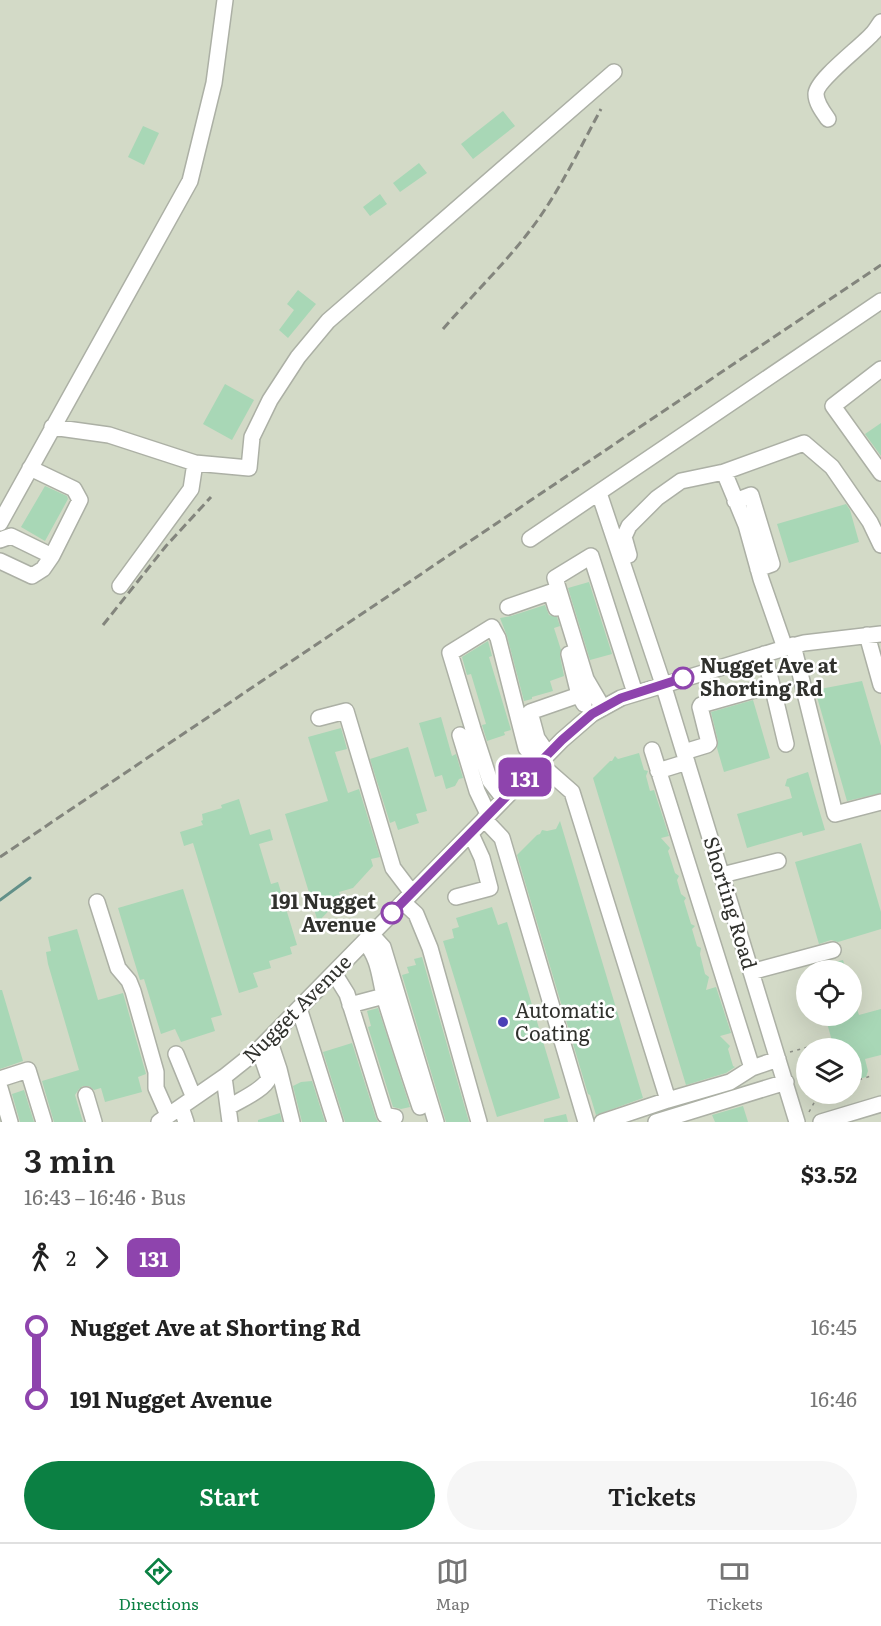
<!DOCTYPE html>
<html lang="en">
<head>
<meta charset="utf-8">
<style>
	:root { --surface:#fff; --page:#f6f6f6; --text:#222; --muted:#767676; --line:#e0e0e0; --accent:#0b8043 }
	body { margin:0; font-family:Literata,serif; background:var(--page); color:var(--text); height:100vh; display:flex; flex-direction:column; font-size:22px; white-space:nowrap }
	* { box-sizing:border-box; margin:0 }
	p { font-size:20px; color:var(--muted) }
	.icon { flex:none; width:33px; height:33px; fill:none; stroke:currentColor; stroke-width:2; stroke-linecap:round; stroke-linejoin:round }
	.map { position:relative; height:1122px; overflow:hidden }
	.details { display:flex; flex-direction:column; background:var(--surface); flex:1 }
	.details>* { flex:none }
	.badge { padding:0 12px; border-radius:9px; font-size:21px; line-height:39px }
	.controls { position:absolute; left:796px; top:960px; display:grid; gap:12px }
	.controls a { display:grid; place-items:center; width:66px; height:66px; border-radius:50%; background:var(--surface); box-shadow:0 6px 24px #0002; font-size:30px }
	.map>.badge { position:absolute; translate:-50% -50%; box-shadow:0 0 0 3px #fff }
	.legs { display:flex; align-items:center; gap:9px; height:66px; padding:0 24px; font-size:20px }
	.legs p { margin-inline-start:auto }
	.head { display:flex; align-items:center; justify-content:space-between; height:102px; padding:0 24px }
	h1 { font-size:33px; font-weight:600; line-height:45px }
	.action { display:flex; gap:12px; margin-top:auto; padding:12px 24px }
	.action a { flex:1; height:69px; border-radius:36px; background:var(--accent); color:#fff; font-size:24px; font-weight:600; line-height:69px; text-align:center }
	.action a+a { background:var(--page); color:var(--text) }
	ul { padding:0 24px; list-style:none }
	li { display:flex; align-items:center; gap:21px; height:72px; font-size:22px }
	li i { display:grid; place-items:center; width:9px; height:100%; margin:0 8px; background:currentColor }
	li i::after { content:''; width:15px; height:15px; margin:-8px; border:4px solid; border-radius:50%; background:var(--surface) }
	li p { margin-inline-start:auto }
	li:first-child i { background:linear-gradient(#0000 50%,currentColor 0) }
	li:last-child i { background:linear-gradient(currentColor 50%,#0000 0) }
	.dock { display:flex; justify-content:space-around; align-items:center; height:84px; border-top:2px solid var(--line); background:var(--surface); font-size:16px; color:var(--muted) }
	.dock a { display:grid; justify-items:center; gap:3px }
	.dock .current { color:var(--accent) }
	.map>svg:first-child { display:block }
	.built { fill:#d3dac7; fill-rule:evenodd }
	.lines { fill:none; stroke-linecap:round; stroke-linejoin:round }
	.stream { stroke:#629089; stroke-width:3 }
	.building { fill:#a8d7b6 }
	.minor-casing { stroke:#acb0a5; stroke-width:18 }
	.path { stroke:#8e9188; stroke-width:1.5; stroke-dasharray:3 4.5; stroke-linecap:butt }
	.minor { stroke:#fff; stroke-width:15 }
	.rail { stroke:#83857d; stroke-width:3; stroke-dasharray:9 4.5; stroke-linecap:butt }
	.line-1-casing { stroke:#fff; stroke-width:14 }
	.line-1 { stroke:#8e44ad; stroke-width:9 }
	.stop-1-dot { fill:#fff; stroke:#8e44ad; stroke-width:3 }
	.poi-dot { fill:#4b40b6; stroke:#fff; stroke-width:2 }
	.labels { text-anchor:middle; stroke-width:5; stroke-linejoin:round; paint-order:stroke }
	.stop-label { font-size:20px; font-weight:bold; fill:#30312d; stroke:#fff; text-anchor:start }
	.street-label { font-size:20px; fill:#30312d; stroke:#fff }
	.poi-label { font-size:20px; fill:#30312d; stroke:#fff; text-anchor:start }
</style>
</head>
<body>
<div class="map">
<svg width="881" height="1122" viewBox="0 0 881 1122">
	<rect width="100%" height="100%" fill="#e1e5d9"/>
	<path class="built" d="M 0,0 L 881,0 L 881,1122 L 0,1122 ZM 807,970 L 852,970 L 852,1016 L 807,1016 ZM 807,1048 L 852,1048 L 852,1094 L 807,1094 Z"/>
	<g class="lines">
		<path class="stream" d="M 0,900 L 30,878"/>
	</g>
	<path class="building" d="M 503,111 L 515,126 L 473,159 L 461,144 Z
		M 143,126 L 159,133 L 144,165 L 128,157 Z
		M 419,163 L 427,173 L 400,192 L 393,183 Z
		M 380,194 L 387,204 L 370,216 L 363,207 Z
		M 298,290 L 316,304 L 288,338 L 279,330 L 294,310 L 287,304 Z
		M 225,384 L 254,400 L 232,440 L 203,424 Z
		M 881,423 L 881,456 L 865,434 Z
		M 45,486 L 67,496 L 68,499 L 45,541 L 21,527 Z
		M 846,504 L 850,510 L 859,542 L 789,563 L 777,524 Z
		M 589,582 L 612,654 L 590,660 L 568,588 Z
		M 545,605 L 549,615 L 557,617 L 560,626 L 554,628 L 561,650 L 560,656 L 564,676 L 550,681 L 553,691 L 532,697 L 532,699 L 524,701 L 507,636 L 500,618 L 511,616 Z
		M 488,641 L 492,656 L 489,657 L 511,730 L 504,732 L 505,735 L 487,741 L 482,725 L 486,724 L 471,674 L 467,675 L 462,657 Z
		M 862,681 L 881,746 L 881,793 L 847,801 L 815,690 Z
		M 753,700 L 770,758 L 724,772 L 717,748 L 718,741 L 711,712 Z
		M 441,717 L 452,756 L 456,754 L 463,778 L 459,779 L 455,786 L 446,789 L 442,775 L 435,777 L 419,723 Z
		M 341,728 L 347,749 L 335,752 L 348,793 L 359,789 L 380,857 L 371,859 L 373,866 L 353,888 L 339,892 L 341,898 L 318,922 L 285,814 L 328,801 L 308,737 Z
		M 408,747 L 427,811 L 416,814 L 419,823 L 398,830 L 395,821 L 390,823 L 370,759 Z
		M 639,753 L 644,770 L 648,771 L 646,776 L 650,791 L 654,790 L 669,836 L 661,838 L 670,848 L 668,851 L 675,873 L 679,876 L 677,880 L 681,894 L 686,898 L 684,901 L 691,924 L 695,926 L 692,929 L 697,946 L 701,948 L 700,954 L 705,974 L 709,977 L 706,990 L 716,987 L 731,1033 L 720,1036 L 730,1046 L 728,1049 L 733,1066 L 735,1067 L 726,1073 L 686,1085 L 593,778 L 610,761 L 612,761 L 615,756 L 618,759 Z
		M 808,772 L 825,830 L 803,836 L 802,832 L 747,848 L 737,814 L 792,798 L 789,787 L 785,786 L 787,779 Z
		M 239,799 L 250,835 L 270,829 L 273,840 L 259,844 L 271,884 L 278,882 L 297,945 L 290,947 L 292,954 L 269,961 L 271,968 L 253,973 L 258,987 L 239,993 L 193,843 L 184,846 L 180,832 L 203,825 L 201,821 L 203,820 L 202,814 L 222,808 L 221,805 Z
		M 560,821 L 643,1098 L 596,1115 L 590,1095 L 588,1094 L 517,855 L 537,835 L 540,834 L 542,830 L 547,831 L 556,829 Z
		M 861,843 L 881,912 L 881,929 L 838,942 L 831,940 L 819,944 L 795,862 Z
		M 183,889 L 222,1015 L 211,1018 L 215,1031 L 181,1042 L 175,1029 L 161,1034 L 144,979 L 140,980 L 118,908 Z
		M 492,907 L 498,925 L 507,922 L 560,1098 L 497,1117 L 443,941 L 454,938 L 452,929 L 459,927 L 456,918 Z
		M 77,929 L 98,1000 L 123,993 L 146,1074 L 138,1077 L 142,1092 L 105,1102 L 101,1088 L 94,1090 L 89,1086 L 83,1086 L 79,1089 L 75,1095 L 83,1122 L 54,1122 L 42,1081 L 79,1070 L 48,964 L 46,952 L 51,951 L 48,937 Z
		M 422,957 L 469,1122 L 446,1122 L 402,975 L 409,973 L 407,967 L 416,965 L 414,959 Z
		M 843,960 L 846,970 L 812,970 L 812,968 Z
		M 0,990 L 2,990 L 23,1061 L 0,1069 Z
		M 852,1000 L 854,1000 L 859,1015 L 881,1009 L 881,1055 L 865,1059 L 868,1071 L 866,1077 L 852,1081 L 852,1048 L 834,1048 L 825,1016 L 852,1016 Z
		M 378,1008 L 410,1107 L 401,1109 L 393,1107 L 368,1027 L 371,1026 L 367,1011 Z
		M 352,1043 L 376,1118 L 378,1122 L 345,1122 L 323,1052 Z
		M 312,1081 L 325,1122 L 302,1122 L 293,1086 L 301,1082 Z
		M 24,1090 L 34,1122 L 20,1122 L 12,1094 Z
		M 743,1106 L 748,1122 L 715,1122 L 712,1115 Z
		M 280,1113 L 282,1122 L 258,1122 L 258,1120 Z
		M 566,1114 L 568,1122 L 544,1122 L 544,1119 Z"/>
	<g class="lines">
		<g class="minor-casing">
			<path id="minor" d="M 828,119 C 823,112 816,103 816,94 C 816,80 862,46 873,33 C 876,30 878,26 881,22
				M 881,369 L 833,406 L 881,473
				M 52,427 L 109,435 L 195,463 L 249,468 L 252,437 L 270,400 L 298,357 L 328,321 L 614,72
				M 599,493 L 663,684 L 797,1122
				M 735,501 L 751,495 L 772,564 L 758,569
				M 0,523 L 190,181 L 214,83 L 225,0
				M 530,539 L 881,301
				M 0,540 L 11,536 L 52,556 L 80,500 L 74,489 L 30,468
				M 629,555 L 624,537 L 629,526 L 657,498 L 681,481 L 724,472
				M 0,561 L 32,576 L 43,569 L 52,556
				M 120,586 L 191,489 L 195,463
				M 508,607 L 551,592 L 556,608
				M 867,635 L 881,685
				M 793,645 L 835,814 L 881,802
				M 785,648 L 761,579 L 746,525 L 724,472 L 804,443 L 832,467 L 870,522 L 881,545
				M 569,654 L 579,695
				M 772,685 L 786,744
				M 603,708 L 586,679 L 555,578 L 591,556 L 635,693
				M 319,718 L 346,711 L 393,868 L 412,893
				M 460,735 L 477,791 L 488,814
				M 652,750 L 752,1068
				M 684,752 L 707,745 L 709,743 L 700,707 L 701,705 L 772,685 L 764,654
				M 548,754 L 537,738 L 530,712 L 579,695 L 584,704
				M 658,771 L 687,762
				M 504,799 L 490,781 L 473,729 L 450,653 L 492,627 L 498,638 L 526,748 L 539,763 L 572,792 L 668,1100 L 602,1122
				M 484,819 L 502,838 L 586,1122
				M 722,875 L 778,861
				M 456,897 L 490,888 L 482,858 L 471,834
				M 97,902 L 118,968 L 129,981 L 133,991 L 156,1072 L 156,1088 L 168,1115
				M 403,902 L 416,914 L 430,948 L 479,1122
				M 372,935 L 383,947 L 436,1122
				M 365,942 C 380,960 379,977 385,999 C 396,1035 408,1071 420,1107
				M 751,972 L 833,950
				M 334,973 L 347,994 L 385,1115 L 395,1117
				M 350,1005 L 384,996
				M 299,1008 L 335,1122
				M 269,1039 L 279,1069 L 292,1122
				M 176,1054 L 194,1098
				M 224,1077 L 230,1122
				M 0,1079 L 28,1070 L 44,1122
				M 0,1088 L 10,1122
				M 86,1095 L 94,1122
				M 668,1100 L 730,1082 L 752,1068 L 778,1059
				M 181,1107 L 186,1122
				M 229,1107 C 240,1100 264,1090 269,1078 L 259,1049
				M 159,1122 L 224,1077 L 259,1049 L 562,740 L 592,714 L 621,698 L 785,648 L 804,643 L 881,634
				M 656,1122 L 786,1082
				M 821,1122 L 881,1104"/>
		</g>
		<path class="path" d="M 790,1052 L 827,1042
			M 852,1082 L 871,1076
			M 809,1112 L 815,1101 L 827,1094"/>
		<use href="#minor" class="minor"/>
		<path class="rail" d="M 443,329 C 474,293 509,260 537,221 C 562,186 581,146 601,109
			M 103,625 L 166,546 L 211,497
			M 0,857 L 881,265"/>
	</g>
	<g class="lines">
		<g class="line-1-casing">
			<path id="line-1" d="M 392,913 L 562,740 L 592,714 L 621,698 L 683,678"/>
		</g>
		<use href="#line-1" class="line-1"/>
	</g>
	<g class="stop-1-dot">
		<circle cx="683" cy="678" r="10"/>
		<circle cx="392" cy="913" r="10"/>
	</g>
	<circle class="poi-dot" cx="503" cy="1022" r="6"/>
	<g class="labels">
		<g class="stop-label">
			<text x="700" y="673">Nugget Ave at<tspan x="700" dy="23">Shorting Rd</tspan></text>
			<text x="376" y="909" text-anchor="end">191 Nugget<tspan x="376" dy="23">Avenue</tspan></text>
		</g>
		<g class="street-label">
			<text transform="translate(730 903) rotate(73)" y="7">Shorting Road</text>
			<text transform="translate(297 1009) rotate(-45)" y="7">Nugget Avenue</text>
		</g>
		<g class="poi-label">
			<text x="515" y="1018">Automatic<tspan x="515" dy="23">Coating</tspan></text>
		</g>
	</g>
</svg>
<div class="controls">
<a><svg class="icon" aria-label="locate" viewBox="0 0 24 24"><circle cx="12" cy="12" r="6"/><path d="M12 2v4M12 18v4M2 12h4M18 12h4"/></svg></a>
<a><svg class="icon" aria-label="layers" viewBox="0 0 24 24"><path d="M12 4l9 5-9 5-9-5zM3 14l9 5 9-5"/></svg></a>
</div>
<b class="badge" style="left:525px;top:777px;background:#8e44ad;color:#fff">131</b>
</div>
<section class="details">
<div class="head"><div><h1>3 min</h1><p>16:43 – 16:46 · Bus</p></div><b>$3.52</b></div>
<div class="legs"><svg class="icon" aria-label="walk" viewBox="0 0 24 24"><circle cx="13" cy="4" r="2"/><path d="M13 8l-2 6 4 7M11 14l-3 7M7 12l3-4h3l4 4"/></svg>2<svg class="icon" aria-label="forward" viewBox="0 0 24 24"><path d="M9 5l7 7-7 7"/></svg><b class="badge" style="background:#8e44ad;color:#fff">131</b></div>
<ul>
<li><i style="color:#8e44ad"></i><b>Nugget Ave at Shorting Rd</b><p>16:45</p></li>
<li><i style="color:#8e44ad"></i><b>191 Nugget Avenue</b><p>16:46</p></li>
</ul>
<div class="action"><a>Start</a><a>Tickets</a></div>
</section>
<nav class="dock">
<a class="current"><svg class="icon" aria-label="directions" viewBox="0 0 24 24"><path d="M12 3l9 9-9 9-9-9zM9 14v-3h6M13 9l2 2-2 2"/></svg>Directions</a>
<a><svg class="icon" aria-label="map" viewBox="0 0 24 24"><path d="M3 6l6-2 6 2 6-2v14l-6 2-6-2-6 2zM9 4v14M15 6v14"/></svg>Map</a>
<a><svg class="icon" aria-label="tickets" viewBox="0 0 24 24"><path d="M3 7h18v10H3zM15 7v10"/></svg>Tickets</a>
</nav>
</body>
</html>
